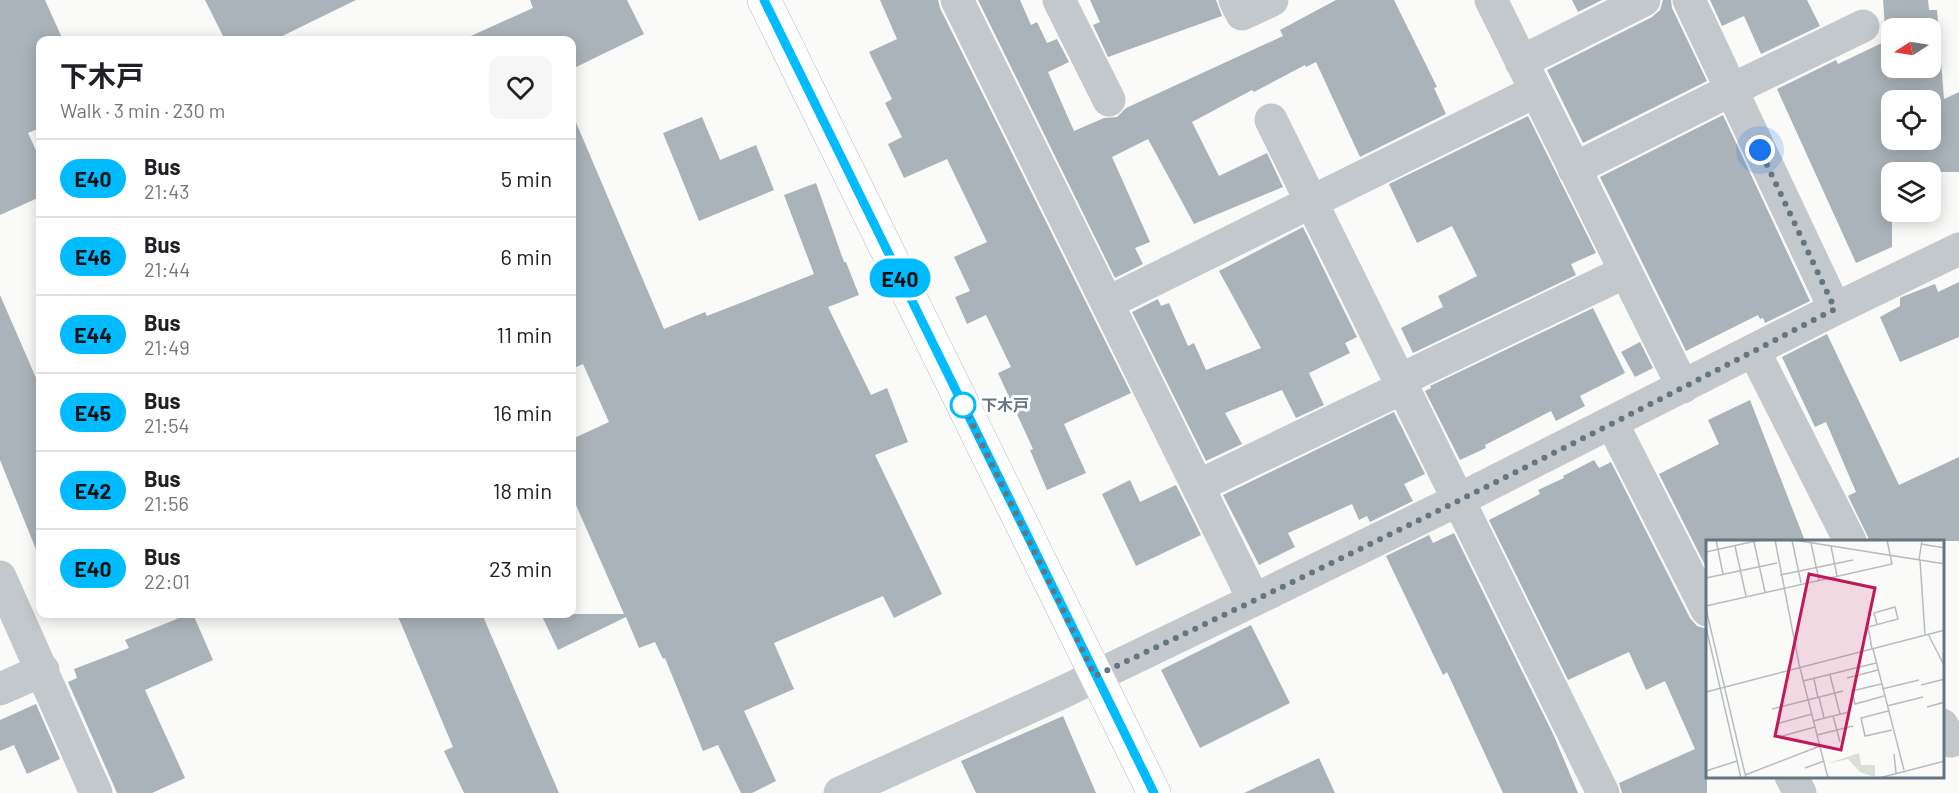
<!DOCTYPE html>
<html lang="en">
<head>
<meta charset="utf-8">
<style>
	:root { --surface:#fff; --page:#f6f6f6; --text:#202124; --muted:#757577; --line:#e0e0e0 }
	body { margin:0; font-family:Barlow,"Noto Sans JP",sans-serif; background:var(--page); color:var(--text); height:100vh; display:flex; flex-direction:column; font-size:22px; white-space:nowrap }
	* { box-sizing:border-box; margin:0 }
	p { font-size:20px; color:var(--muted) }
	.icon { flex:none; width:33px; height:33px; fill:none; stroke:currentColor; stroke-width:2; stroke-linecap:round; stroke-linejoin:round }
	.map { position:relative; flex:1; overflow:hidden }
	.drawer { position:absolute; left:36px; top:36px; width:540px; height:582px; display:flex; flex-direction:column; background:var(--surface); border-radius:12px; box-shadow:0 3px 15px #0003 }
	.drawer>* { flex:none }
	.badge { padding:0 12px; border-radius:20px; font-size:21px; line-height:39px }
	.needle { width:39px; rotate:258deg }
	.buttons { position:absolute; left:1881px; top:18px; display:grid; gap:12px }
	.buttons a { display:grid; place-items:center; width:60px; height:60px; border-radius:12px; background:var(--surface); box-shadow:0 3px 15px #0003; font-size:30px }
	.you { position:absolute; width:30px; height:30px; margin:-15px; border:4px solid #fff; border-radius:50%; background:#1a73e8; box-shadow:0 0 0 9px #1a73e833 }
	.map>.badge { position:absolute; translate:-50% -50%; box-shadow:0 0 0 3px #fff }
	.round { display:grid; place-items:center; flex:none; width:63px; height:63px; border-radius:12px; background:var(--page) }
	.overview { display:flex; align-items:center; justify-content:space-between; height:102px; padding:0 24px }
	h1 { font-size:28px; font-weight:700; line-height:45px }
	ul { padding:0; list-style:none }
	li { display:flex; align-items:center; gap:18px; height:78px; padding:0 24px; border-top:2px solid var(--line) }
	li div { flex:1 }
	li b { display:block; font-size:22px }
	li em { font-style:normal }
	li .badge { min-width:66px; font-weight:700; text-align:center }
	.map>svg:first-child { display:block }
	.building { fill:#aab3b9; fill-rule:evenodd }
	.lines { fill:none; stroke-linecap:round; stroke-linejoin:round }
	.primary-casing { stroke:#b5babe; stroke-width:34 }
	.street { stroke:#c3c8cc; stroke-width:33 }
	.primary { stroke:#fff; stroke-width:33 }
	.line-casing { stroke:#fff; stroke-width:14 }
	.line { stroke:#0bf; stroke-width:9 }
	.walk { stroke:#657683; stroke-width:6; stroke-dasharray:0 10.8 }
	.stop-dot { fill:#fff; stroke:#0bf; stroke-width:3 }
	.labels { text-anchor:middle; stroke-width:6; stroke-linejoin:round; paint-order:stroke }
	.stop-label { font-size:16px; font-weight:bold; fill:#657683; stroke:#fff; text-anchor:start }
	.inset-road { fill:none; stroke:#b5bdc2; stroke-width:1.5 }
	.view { fill:#c2185b; fill-opacity:0.15; stroke:#c2185b; stroke-width:3 }
	.inset-edge { fill:none; stroke:#657683; stroke-width:3 }
</style>
</head>
<body>
<div class="map">
<svg width="1959" height="793" viewBox="0 0 1959 793">
	<rect width="100%" height="100%" fill="#fafaf8"/>
	<path class="building" d="M 0,0 L 45,0 L 63,40 L 40,40 L 40,128 L 28,133 L 40,159 L 40,197 L 0,215 Z
		M 205,0 L 356,0 L 274,40 L 225,40 Z
		M 530,0 L 627,0 L 644,34 L 572,69 L 572,40 L 462,40 L 533,8 Z
		M 880,0 L 938,0 L 940,8 L 1131,393 L 1064,424 L 1086,473 L 1047,490 L 1030,450 L 1033,449 L 998,373 L 1011,367 L 986,315 L 967,324 L 955,297 L 970,291 L 954,257 L 987,242 L 947,159 L 904,178 L 888,144 L 902,137 L 885,103 L 892,99 L 869,52 L 897,39 Z
		M 978,0 L 1020,0 L 1031,25 L 1037,22 L 1047,43 L 1057,39 L 1069,62 L 1048,72 L 1074,131 L 1104,118 L 1117,117 L 1126,108 L 1283,36 L 1280,30 L 1336,0 L 1394,0 L 1437,87 L 1434,88 L 1446,114 L 1360,157 L 1316,62 L 1306,67 L 1305,65 L 1254,92 L 1252,90 L 1192,122 L 1219,176 L 1267,153 L 1283,187 L 1194,224 L 1148,139 L 1112,157 L 1150,242 L 1135,248 L 1143,264 L 1115,278 Z
		M 1090,0 L 1216,0 L 1222,16 L 1108,57 L 1093,25 L 1100,22 Z
		M 1572,0 L 1602,0 L 1578,12 Z
		M 1663,0 L 1671,0 L 1672,8 L 1707,81 L 1583,143 L 1547,70 L 1652,17 L 1660,10 Z
		M 1710,0 L 1807,0 L 1820,26 L 1761,54 L 1744,16 L 1722,26 Z
		M 1883,0 L 1928,0 L 1929,10 L 1937,10 L 1944,99 L 1959,92 L 1959,172 L 1892,172 L 1892,247 L 1856,263 L 1777,89 L 1836,60 L 1838,64 L 1886,41 ZM 1892,28 L 1930,28 L 1930,68 L 1892,68 ZM 1892,100 L 1930,100 L 1930,140 L 1892,140 Z
		M 572,113 L 664,329 L 705,312 L 707,316 L 814,274 L 784,195 L 816,183 L 844,262 L 846,262 L 859,295 L 828,307 L 871,395 L 887,388 L 908,442 L 875,455 L 942,594 L 894,618 L 883,596 L 774,643 L 794,689 L 744,711 L 776,781 L 752,793 L 741,793 L 718,745 L 703,751 L 665,658 L 663,659 L 655,642 L 639,648 L 626,617 L 558,650 L 541,614 L 624,614 L 572,496 L 572,439 L 609,422 L 583,364 L 572,369 Z
		M 1723,115 L 1810,301 L 1765,323 L 1763,318 L 1760,319 L 1758,315 L 1686,351 L 1600,177 Z
		M 1528,116 L 1596,253 L 1571,264 L 1576,275 L 1413,353 L 1401,328 L 1443,307 L 1438,296 L 1477,276 L 1452,226 L 1417,243 L 1389,184 Z
		M 702,117 L 720,160 L 756,145 L 774,190 L 699,221 L 663,133 Z
		M 1303,227 L 1357,337 L 1345,343 L 1350,353 L 1309,373 L 1324,405 L 1296,418 L 1282,390 L 1225,413 L 1242,444 L 1206,461 L 1132,312 L 1158,299 L 1161,306 L 1169,303 L 1188,346 L 1194,343 L 1206,370 L 1261,348 L 1219,271 Z
		M 1959,282 L 1959,337 L 1900,362 L 1880,317 L 1900,306 L 1900,298 L 1904,296 L 1935,284 L 1938,292 Z
		M 0,295 L 40,387 L 39,557 L 0,460 Z
		M 1593,308 L 1625,373 L 1580,396 L 1585,406 L 1556,421 L 1551,411 L 1485,445 L 1486,448 L 1460,460 L 1425,391 L 1431,388 L 1430,386 Z
		M 1827,334 L 1899,485 L 1959,457 L 1959,541 L 1870,541 L 1848,496 L 1856,492 L 1826,422 L 1815,427 L 1782,357 Z
		M 1640,342 L 1653,368 L 1635,377 L 1621,352 Z
		M 1750,400 L 1805,541 L 1707,541 L 1707,569 L 1659,474 L 1719,444 L 1708,420 Z
		M 1394,412 L 1425,474 L 1404,484 L 1413,501 L 1370,522 L 1367,516 L 1359,520 L 1352,504 L 1288,533 L 1295,547 L 1259,565 L 1223,495 Z
		M 1594,460 L 1599,468 L 1611,462 L 1690,618 L 1697,626 L 1707,629 L 1707,793 L 1622,793 L 1619,783 L 1695,749 L 1665,681 L 1646,690 L 1629,652 L 1568,680 L 1489,520 L 1540,494 L 1538,490 L 1564,478 L 1563,476 Z
		M 1130,480 L 1140,502 L 1176,485 L 1201,535 L 1136,566 L 1102,494 Z
		M 1454,533 L 1554,736 L 1578,793 L 1503,793 L 1447,672 L 1443,675 L 1386,556 L 1429,535 L 1433,543 Z
		M 189,614 L 193,614 L 213,660 L 145,690 L 185,778 L 152,793 L 117,793 L 68,682 L 77,678 L 74,669 L 129,648 L 125,640 Z
		M 397,614 L 482,614 L 559,793 L 464,793 L 444,751 L 453,747 Z
		M 1251,625 L 1290,703 L 1200,748 L 1161,670 Z
		M 36,704 L 60,759 L 27,774 L 14,745 L 0,751 L 0,720 Z
		M 1063,716 L 1096,793 L 976,793 L 961,761 Z
		M 1319,758 L 1335,793 L 1244,793 Z"/>
	<g class="lines">
		<g class="primary-casing">
			<path id="primary" d="M 764,0 L 1154,793"/>
		</g>
		<path class="street" d="M 957,0 L 1254,600
			M 1059,0 L 1109,100
			M 1235,0 L 1242,14 L 1272,0
			M 1491,0 L 1683,387
			M 1689,0 L 1835,309
			M 1521,62 L 1644,0
			M 1271,120 L 1603,793
			M 1574,169 L 1731,90 L 1863,26
			M 1107,303 L 1536,91
			M 1754,351 L 1850,541
			M 1400,380 L 1625,272
			M 1612,423 L 1707,610
			M 1198,486 L 1404,387
			M 0,577 L 96,793
			M 0,689 L 43,670
			M 1942,725 L 1951,741
			M 1791,776 L 1800,793
			M 840,793 L 1063,692 L 1254,600 L 1458,500 L 1835,309 L 1959,249"/>
		<use href="#primary" class="primary"/>
	</g>
	<g class="lines">
		<g class="line-casing">
			<path id="line" d="M 764,0 L 1154,793"/>
		</g>
		<use href="#line" class="line"/>
		<path class="walk" d="M 963,405 L 961,401 L 1095,676 C 1345,559 1591,436 1835,309 L 1760,150"/>
	</g>
	<circle class="stop-dot" cx="963" cy="405" r="12"/>
	<g class="labels">
		<g class="stop-label">
			<text x="981" y="411">下木戸</text>
		</g>
	</g>
	<g transform="translate(1706 540)">
		<rect width="238" height="238" fill="#fafaf8"/>
		<path d="M 153,213 L 155,225 L 169,225 L 169,237 L 154,232 L 142,219 L 120,224 Z" fill="#dadfd7"/>
		<path class="inset-road" d="M 10,0 L 17,34M 69,0 L 93,124 L 122,238M 86,0 L 95,43M 88,0 L 239,24M 48,2 L 59,52M 105,3 L 113,40M 215,4 L 239,8M 29,6 L 40,56M 125,6 L 131,36M 0,12 L 54,0M 213,20 L 216,0M 214,20 L 219,95M 74,35 L 147,20M 0,38 L 71,23M 0,66 L 186,24 L 181,0M 0,69 L 40,238M 0,87 L 35,238M 222,94 L 239,127M 166,109 L 162,87 L 192,79 L 189,67 L 168,73 L 171,84M 167,109 L 198,230M 124,135 L 134,174M 141,138 L 172,130M 108,139 L 112,158M 97,141 L 170,123M 175,144 L 146,151 L 149,164 L 178,156M 215,145 L 239,139M 176,149 L 213,140M 0,152 L 239,90M 113,157 L 118,178M 181,166 L 217,157M 221,167 L 239,162M 66,169 L 137,151M 182,171 L 155,178 L 159,196 L 186,190M 127,176 L 134,202M 107,181 L 143,172M 70,184 L 106,174M 111,195 L 147,186M 73,197 L 109,187M 188,214 L 190,233M 99,228 L 118,221M 0,231 L 31,221M 39,235 L 114,206M 127,238 L 165,238M 173,238 L 239,221"/>
		<path class="view" d="M 103,34 L 169,48 L 135,210 L 69,196 Z"/>
		<rect width="238" height="238" class="inset-edge"/>
	</g>
</svg>
<div class="buttons">
<a><svg class="needle" viewBox="-14 -14 28 28"><path d="M0-13l5 13h-10z" fill="#e53935"/><path d="M0 13l5-13h-10z" fill="#757577"/></svg></a>
<a><svg class="icon" aria-label="locate" viewBox="0 0 24 24"><circle cx="12" cy="12" r="6"/><path d="M12 2v4M12 18v4M2 12h4M18 12h4"/></svg></a>
<a><svg class="icon" aria-label="layers" viewBox="0 0 24 24"><path d="M12 4l9 5-9 5-9-5zM3 14l9 5 9-5"/></svg></a>
</div>
<div class="you" style="left:1760px;top:150px"></div>
<b class="badge" style="left:900px;top:278px;background:#0bf;color:#111">E40</b>
<section class="drawer">
<div class="overview"><div><h1>下木戸</h1><p>Walk · 3 min · 230 m</p></div><a class="round"><svg class="icon" aria-label="heart" viewBox="0 0 24 24"><path d="M12 20l-8-8c-3-5 5-10 8-4 3-6 11-1 8 4z"/></svg></a></div>
<ul>
<li><span class="badge" style="background:#0bf;color:#111">E40</span><div><b>Bus</b><p>21:43</p></div><em>5 min</em></li>
<li><span class="badge" style="background:#0bf;color:#111">E46</span><div><b>Bus</b><p>21:44</p></div><em>6 min</em></li>
<li><span class="badge" style="background:#0bf;color:#111">E44</span><div><b>Bus</b><p>21:49</p></div><em>11 min</em></li>
<li><span class="badge" style="background:#0bf;color:#111">E45</span><div><b>Bus</b><p>21:54</p></div><em>16 min</em></li>
<li><span class="badge" style="background:#0bf;color:#111">E42</span><div><b>Bus</b><p>21:56</p></div><em>18 min</em></li>
<li><span class="badge" style="background:#0bf;color:#111">E40</span><div><b>Bus</b><p>22:01</p></div><em>23 min</em></li>
</ul>
</section>
</div>
</body>
</html>
